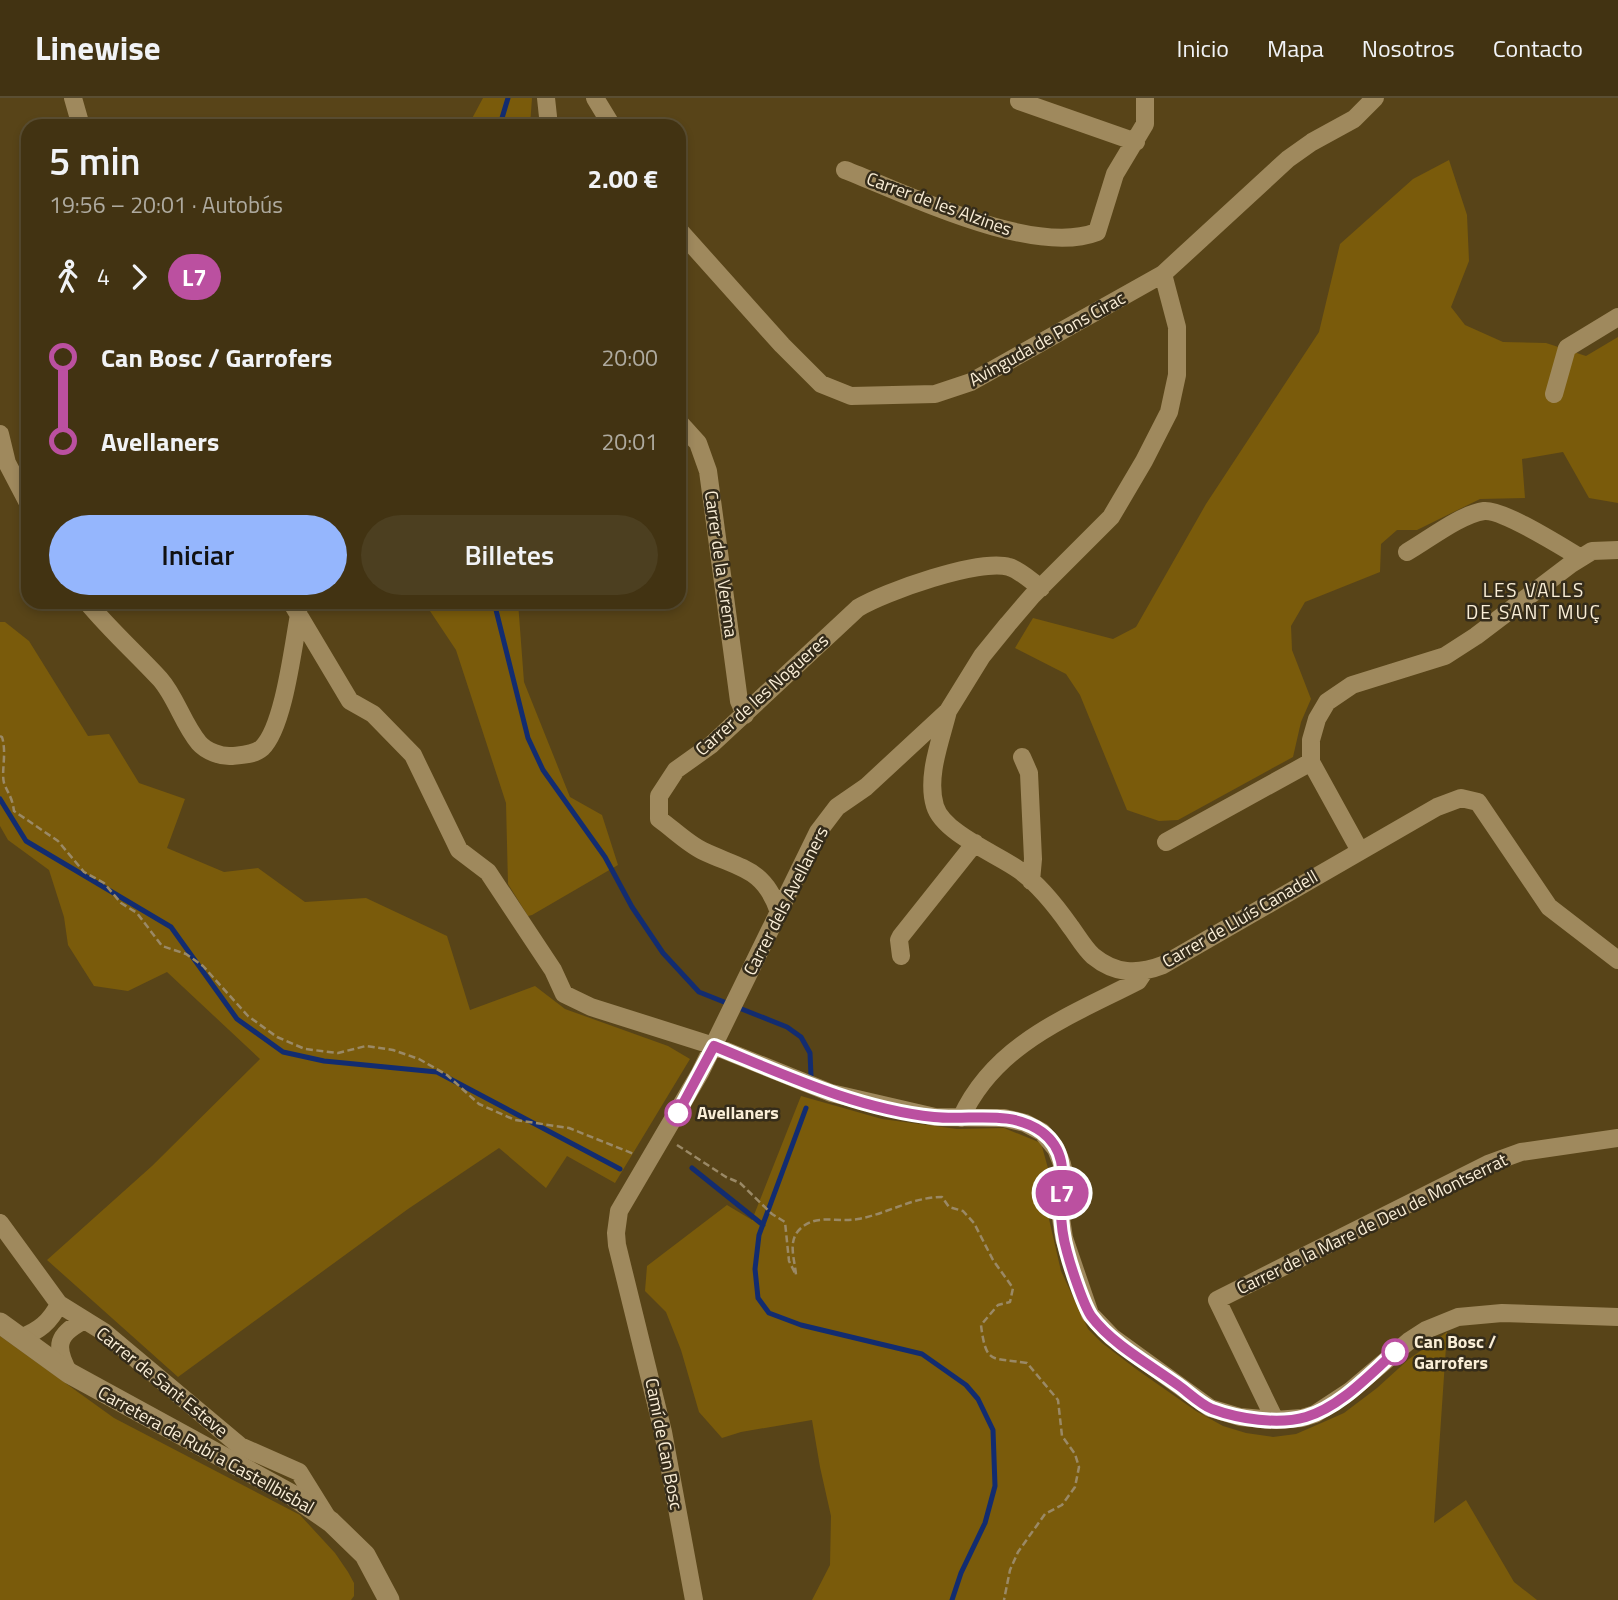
<!DOCTYPE html>
<html lang="es">
<head>
<meta charset="utf-8">
<style>
	:root { --surface:#423312; --page:#4c3f20; --text:#f1f3f6; --muted:#aeaa9f; --line:#5a4e32; --accent:#95b6fd }
	body { margin:0; font-family:"Titillium Web",sans-serif; background:var(--page); color:var(--text); height:100vh; display:flex; flex-direction:column; font-size:26px; white-space:nowrap }
	* { box-sizing:border-box; margin:0 }
	p { font-size:23px; color:var(--muted) }
	.icon { flex:none; width:38px; height:38px; fill:none; stroke:currentColor; stroke-width:2; stroke-linecap:round; stroke-linejoin:round }
	.map { position:relative; flex:1; overflow:hidden }
	.details { position:absolute; left:21px; top:21px; width:665px; height:490px; display:flex; flex-direction:column; background:var(--surface); border-radius:21px; box-shadow:0 4px 10px #0003,0 0 0 2px var(--line) }
	.details>* { flex:none }
	.badge { padding:0 14px; border-radius:23px; font-size:24px; line-height:46px }
	.map>.badge { position:absolute; translate:-50% -50%; box-shadow:0 0 0 4px #fff }
	.legs { display:flex; align-items:center; gap:10px; height:77px; padding:0 28px; font-size:23px }
	.legs p { margin-inline-start:auto }
	.head { display:flex; align-items:center; justify-content:space-between; height:119px; padding:0 28px }
	h1 { font-size:38px; font-weight:600; line-height:52px }
	.action { display:flex; gap:14px; margin-top:auto; padding:14px 28px }
	.action a { flex:1; height:80px; border-radius:42px; background:var(--accent); color:#111; font-size:28px; font-weight:600; line-height:80px; text-align:center }
	.action a+a { background:var(--page); color:var(--text) }
	ul { padding:0 28px; list-style:none }
	li { display:flex; align-items:center; gap:24px; height:84px; font-size:26px }
	li i { display:grid; place-items:center; width:10px; height:100%; margin:0 9px; background:currentColor }
	li i::after { content:''; width:18px; height:18px; margin:-9px; border:5px solid; border-radius:50%; background:var(--surface) }
	li p { margin-inline-start:auto }
	li:first-child i { background:linear-gradient(#0000 50%,currentColor 0) }
	li:last-child i { background:linear-gradient(currentColor 50%,#0000 0) }
	header { display:flex; align-items:center; gap:42px; box-sizing:border-box; height:98px; padding:0 35px; background:var(--surface); border-bottom:2px solid var(--line) }
	header strong { font-size:33px }
	nav { display:flex; gap:38px; margin-inline-start:auto; font-size:24px }
	.map>svg:first-child { display:block }
	.green { fill:#7a5b0b }
	.lines { fill:none; stroke-linecap:round; stroke-linejoin:round }
	.stream { stroke:#122c70; stroke-width:5 }
	.path { stroke:#9a8966; stroke-width:2.5; stroke-dasharray:7 3.5; stroke-linecap:butt }
	.minor { stroke:#9f895d; stroke-width:18 }
	.tertiary { stroke:#9f895d; stroke-width:21 }
	.line-1-casing { stroke:#fff; stroke-width:16 }
	.line-1 { stroke:#bb50a0; stroke-width:10 }
	.stop-1-dot { fill:#fff; stroke:#bb50a0; stroke-width:3.5 }
	.labels { text-anchor:middle; stroke-width:5; stroke-linejoin:round; paint-order:stroke }
	.street-label { font-size:18px; fill:#faeed7; stroke:#352c1a }
	.stop-label { font-size:18px; font-weight:bold; fill:#faeed7; stroke:#352c1a; text-anchor:start }
	.neighbourhood-label { font-size:19px; letter-spacing:2px; fill:#faeed7; stroke:#352c1a }
</style>
</head>
<body>
<header>
<strong>Linewise</strong>
<nav><a>Inicio</a><a>Mapa</a><a>Nosotros</a><a>Contacto</a></nav>
</header>
<div class="map">
<svg width="1618" height="1502" viewBox="0 0 1618 1502">
	<rect width="100%" height="100%" fill="#584418"/>
	<path class="green" d="M 483,0 L 532,0 L 530,28 L 468,28 Z
		M 1449,62 L 1467,117 L 1469,163 L 1451,209 L 1465,227 L 1503,244 L 1546,245 L 1586,258 L 1618,239 L 1618,405 L 1589,400 L 1563,354 L 1522,361 L 1525,400 L 1480,401 L 1417,432 L 1397,432 L 1381,446 L 1380,474 L 1305,504 L 1291,528 L 1292,552 L 1311,601 L 1301,624 L 1293,659 L 1178,722 L 1159,723 L 1127,712 L 1080,597 L 1066,576 L 1015,550 L 1033,520 L 1113,541 L 1136,529 L 1206,406 L 1319,234 L 1340,146 L 1413,81 Z
		M 424,504 L 518,504 L 524,584 L 570,699 L 602,717 L 618,767 L 532,817 L 528,818 L 508,786 L 506,705 L 456,552 Z
		M 0,524 L 5,524 L 29,543 L 88,638 L 109,636 L 139,685 L 185,701 L 167,750 L 224,774 L 258,770 L 305,804 L 366,800 L 447,838 L 470,912 L 535,888 L 565,911 L 668,948 L 690,961 L 615,1085 L 567,1058 L 546,1090 L 499,1050 L 408,1111 L 178,1279 L 47,1162 L 152,1068 L 260,961 L 167,874 L 128,893 L 94,888 L 68,847 L 64,819 L 49,772 L 8,742 L 0,728 Z
		M 801,998 L 882,1021 L 957,1031 L 1004,1030 L 1041,1045 L 1051,1081 L 1049,1121 L 1061,1173 L 1088,1231 L 1102,1245 L 1136,1271 L 1196,1313 L 1223,1328 L 1246,1335 L 1273,1339 L 1296,1336 L 1319,1326 L 1344,1315 L 1377,1290 L 1409,1261 L 1447,1234 L 1434,1425 L 1466,1402 L 1514,1484 L 1537,1502 L 812,1502 L 830,1467 L 831,1418 L 820,1369 L 812,1322 L 741,1334 L 722,1340 L 699,1314 L 681,1252 L 666,1214 L 645,1193 L 647,1168 L 727,1107 L 752,1122 Z
		M 0,1238 L 114,1320 L 300,1417 L 335,1455 L 348,1474 L 354,1485 L 354,1498 L 351,1502 L 0,1502 Z"/>
	<g class="lines">
		<path class="stream" d="M 496,28 L 502,20 L 508,0
			M 494,504 L 528,640 L 543,672 L 605,759 L 632,809 L 663,855 L 699,894 L 787,929 L 801,939 L 810,955 L 811,978
			M 0,701 L 26,743 L 171,829 L 237,921 L 283,954 L 324,963 L 437,974 L 620,1071
			M 806,1010 L 759,1137 L 755,1171 L 758,1200 L 769,1215 L 801,1227 L 922,1256 L 966,1287 L 978,1301 L 993,1332 L 995,1388 L 985,1425 L 961,1475 L 952,1502
			M 692,1070 L 763,1127"/>
		<path class="path" d="M 0,638 L 2,639 C 7,655 1,674 4,685 C 8,696 12,698 14,713 L 58,743 L 84,774 L 104,785 L 121,805 L 137,815 L 162,848 L 186,856 L 203,868 L 248,918 L 277,939 L 305,951 L 338,955 L 366,948 L 393,952 L 419,961 L 447,977 L 479,1006 L 515,1022 L 569,1030 L 634,1056
			M 677,1047 L 726,1079 L 740,1085 L 772,1116 L 785,1124 L 789,1163 L 796,1177 C 795,1162 787,1143 800,1131 C 817,1115 837,1125 858,1121 C 887,1116 912,1099 942,1099 L 949,1109 L 963,1113 L 974,1125 L 993,1162 L 1013,1190 L 1010,1204 L 998,1207 L 981,1227 C 986,1268 992,1259 1027,1265 L 1058,1302 L 1062,1338 L 1075,1356 L 1079,1369 L 1075,1389 L 1062,1407 L 1045,1416 L 1018,1454 L 1010,1472 L 1004,1502"/>
		<path class="minor" d="M 73,0 L 81,28
			M 546,0 L 549,28
			M 595,0 L 612,28
			M 1019,3 L 1136,44
			M 845,72 C 907,96 1033,159 1097,134 L 1115,76 L 1145,26 L 1145,0
			M 679,132 L 782,247 L 821,286 L 851,298 L 935,296 L 971,284 L 1163,176 L 1288,61 L 1312,44 L 1354,21 L 1375,0
			M 1554,296 L 1567,250 L 1618,219
			M 679,324 L 698,345 L 708,373 L 739,603 L 745,617
			M 0,336 L 7,365 L 28,405
			M 1407,454 C 1428,442 1461,416 1484,413 C 1503,411 1562,449 1581,460
			M 87,504 C 110,532 136,555 160,581 C 176,599 183,626 199,645 C 206,653 221,659 232,658 C 242,657 254,657 262,650 C 284,629 293,548 299,517
			M 291,504 L 350,603 L 373,616 L 413,657 L 459,752 L 488,774 L 553,872 L 564,896 L 591,909 L 714,948 L 831,995 L 935,1019 L 1004,1020 L 1025,1025 L 1042,1034 L 1056,1051 L 1062,1066 L 1064,1076 L 1061,1120 L 1064,1140 L 1090,1216 L 1112,1239 L 1210,1310 L 1240,1319 L 1275,1322 L 1302,1320 L 1315,1316 L 1350,1293 L 1409,1243 L 1426,1232 L 1458,1219 L 1502,1215 L 1618,1219
			M 948,613 C 941,642 926,678 935,708 C 943,735 997,756 1019,772 C 1038,786 1056,808 1070,828 C 1077,837 1084,850 1093,858 C 1115,876 1137,877 1163,867 L 1437,709 L 1461,700 L 1478,704 L 1549,809 L 1618,862
			M 1022,659 L 1029,675 L 1033,761 L 1031,783
			M 1166,744 L 1311,664
			M 1360,753 L 1311,664 L 1311,642 L 1317,621 L 1327,604 L 1352,587 L 1445,558 L 1476,538 L 1571,466 L 1592,453 L 1618,452
			M 779,814 C 764,770 741,771 703,753 C 688,746 673,731 659,721 L 659,698 L 676,672 L 711,647 L 858,510 C 884,494 980,460 1009,469 C 1020,472 1031,483 1041,490
			M 901,858 L 899,842 L 901,838 L 975,745
			M 961,1020 C 995,945 1070,918 1138,883 L 1144,874
			M 0,1125 L 59,1206 L 104,1234 L 240,1348 L 299,1374 L 327,1419
			M 20,1240 C 39,1233 50,1224 59,1206
			M 69,1275 C 54,1248 57,1236 85,1222
			M 1275,1322 L 1217,1202 L 1488,1066 L 1521,1054 L 1618,1040
			M 694,1502 L 663,1334 L 617,1147 L 616,1135 L 619,1113 L 700,975 L 818,734 L 837,709 L 866,689 L 948,613 L 982,558 L 1008,526 L 1032,498 L 1111,419 L 1144,363 L 1169,314 L 1177,277 L 1177,229 L 1163,176"/>
		<path class="tertiary" d="M 0,1225 L 69,1275 L 292,1397 L 331,1424 L 365,1457 L 389,1502"/>
	</g>
	<g class="lines">
		<g class="line-1-casing">
			<path id="line-1" d="M 678,1015 L 714,948 C 785,977 857,1011 934,1019 C 970,1023 1011,1011 1042,1034 C 1069,1054 1062,1083 1061,1112 C 1061,1126 1063,1140 1067,1154 C 1071,1169 1083,1206 1091,1218 C 1112,1246 1149,1266 1178,1287 C 1188,1294 1200,1306 1212,1311 C 1239,1321 1278,1327 1306,1319 C 1340,1309 1369,1277 1395,1254"/>
		</g>
		<use href="#line-1" class="line-1"/>
	</g>
	<g class="stop-1-dot">
		<circle cx="678" cy="1015" r="12"/>
		<circle cx="1395" cy="1254" r="12"/>
	</g>
	<g class="labels">
		<g class="street-label">
			<text transform="translate(939 106) rotate(20)" y="6">Carrer de les Alzines</text>
			<text transform="translate(1047 241) rotate(-29)" y="6">Avinguda de Pons Cirac</text>
			<text transform="translate(721 466) rotate(82)" y="6">Carrer de la Verema</text>
			<text transform="translate(762 597) rotate(-42)" y="6">Carrer de les Nogueres</text>
			<text transform="translate(786 803) rotate(-63)" y="6">Carrer dels Avellaners</text>
			<text transform="translate(1240 821) rotate(-30)" y="6">Carrer de Lluís Canadell</text>
			<text transform="translate(1372 1126) rotate(-26)" y="6">Carrer de la Mare de Deu de Montserrat</text>
			<text transform="translate(162 1284) rotate(39)" y="6">Carrer de Sant Esteve</text>
			<text transform="translate(664 1346) rotate(79)" y="6">Camí de Can Bosc</text>
			<text transform="translate(206 1352) rotate(29)" y="6">Carretera de Rubí a Castellbisbal</text>
		</g>
		<g class="stop-label">
			<text x="697" y="1021">Avellaners</text>
			<text x="1414" y="1250">Can Bosc /<tspan x="1414" dy="21">Garrofers</tspan></text>
		</g>
		<g class="neighbourhood-label">
			<text x="1534" y="499">LES VALLS<tspan x="1534" dy="22">DE SANT MUÇ</tspan></text>
		</g>
	</g>
</svg>
<b class="badge" style="left:1062px;top:1095px;background:#bb50a0;color:#fff">L7</b>
<section class="details">
<div class="head"><div><h1>5 min</h1><p>19:56 – 20:01 · Autobús</p></div><b>2.00 €</b></div>
<div class="legs"><svg class="icon" aria-label="walk" viewBox="0 0 24 24"><circle cx="13" cy="4" r="2"/><path d="M13 8l-2 6 4 7M11 14l-3 7M7 12l3-4h3l4 4"/></svg>4<svg class="icon" aria-label="forward" viewBox="0 0 24 24"><path d="M9 5l7 7-7 7"/></svg><b class="badge" style="background:#bb50a0;color:#fff">L7</b></div>
<ul>
<li><i style="color:#bb50a0"></i><b>Can Bosc / Garrofers</b><p>20:00</p></li>
<li><i style="color:#bb50a0"></i><b>Avellaners</b><p>20:01</p></li>
</ul>
<div class="action"><a>Iniciar</a><a>Billetes</a></div>
</section>
</div>
</body>
</html>
